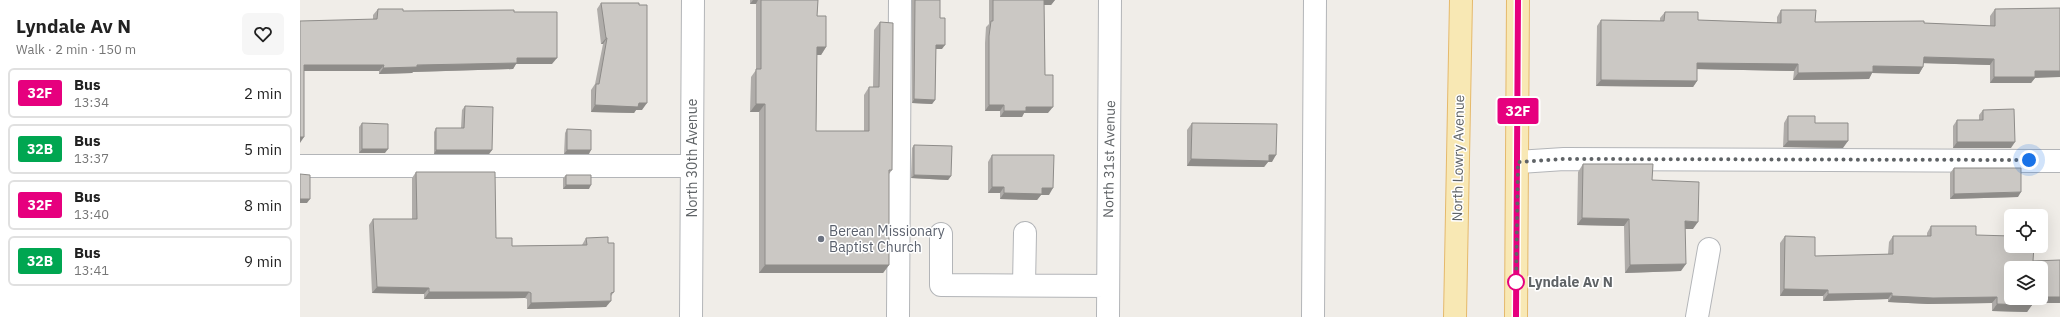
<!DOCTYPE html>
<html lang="en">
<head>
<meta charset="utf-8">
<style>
	:root { --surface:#fff; --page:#f6f6f6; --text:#222; --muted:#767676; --line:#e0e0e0 }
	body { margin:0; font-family:"IBM Plex Sans",sans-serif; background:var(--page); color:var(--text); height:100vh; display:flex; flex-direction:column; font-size:15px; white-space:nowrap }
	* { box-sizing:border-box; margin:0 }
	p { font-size:13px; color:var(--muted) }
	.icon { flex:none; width:22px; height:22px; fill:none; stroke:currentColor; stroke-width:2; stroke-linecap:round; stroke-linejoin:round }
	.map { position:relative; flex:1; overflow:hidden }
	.sheet { display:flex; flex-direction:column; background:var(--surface); width:300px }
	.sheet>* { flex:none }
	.badge { padding:0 8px; border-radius:3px; font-size:14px; line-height:26px }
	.tools { position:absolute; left:1704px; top:209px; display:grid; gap:8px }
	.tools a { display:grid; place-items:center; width:44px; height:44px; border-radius:6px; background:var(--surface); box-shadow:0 4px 16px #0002; font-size:20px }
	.you { position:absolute; width:20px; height:20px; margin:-10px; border:3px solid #fff; border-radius:50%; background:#1a73e8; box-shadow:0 0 0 6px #1a73e833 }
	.map>.badge { position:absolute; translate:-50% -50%; box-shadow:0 0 0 2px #fff }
	.round { display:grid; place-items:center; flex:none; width:42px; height:42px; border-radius:6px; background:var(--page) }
	.summary { display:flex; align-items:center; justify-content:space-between; height:68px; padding:0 16px }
	h1 { font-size:19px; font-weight:800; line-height:30px }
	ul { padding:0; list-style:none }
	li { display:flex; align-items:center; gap:12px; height:50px; margin:0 8px 6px; padding:0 8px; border:2px solid var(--line); border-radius:6px }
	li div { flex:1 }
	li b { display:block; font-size:15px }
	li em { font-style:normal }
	li .badge { min-width:44px; font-weight:700; text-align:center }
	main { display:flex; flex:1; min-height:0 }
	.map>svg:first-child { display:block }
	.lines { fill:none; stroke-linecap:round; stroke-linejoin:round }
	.minor-casing { stroke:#b3b5b8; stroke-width:24 }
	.major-casing { stroke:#e5b96b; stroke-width:24 }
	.minor { stroke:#fff; stroke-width:22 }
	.major { stroke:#f8e8b4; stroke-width:22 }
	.wall { fill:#afaca9 }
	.shaded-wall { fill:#8e8c89 }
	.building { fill:#cbc8c4; stroke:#8e8c89 }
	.line-casing { stroke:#fff; stroke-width:9 }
	.line { stroke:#e6007e; stroke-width:6 }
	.walk { stroke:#5f6366; stroke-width:4; stroke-dasharray:0 7.2 }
	.worship-dot { fill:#6b7280; stroke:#fff; stroke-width:1.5 }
	.stop-dot { fill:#fff; stroke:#e6007e; stroke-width:2 }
	.labels { text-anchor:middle; stroke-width:3; stroke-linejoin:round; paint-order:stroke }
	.street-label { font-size:14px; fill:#5f6366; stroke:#fff }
	.worship-label { font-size:14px; fill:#5b616d; stroke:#fff; text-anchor:start }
	.stop-label { font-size:14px; font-weight:bold; fill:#5f6366; stroke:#fff; text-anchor:start }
</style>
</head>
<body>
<main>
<section class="sheet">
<div class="summary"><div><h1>Lyndale Av N</h1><p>Walk · 2 min · 150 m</p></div><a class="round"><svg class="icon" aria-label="heart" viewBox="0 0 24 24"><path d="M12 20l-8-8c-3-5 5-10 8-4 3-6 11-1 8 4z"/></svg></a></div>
<ul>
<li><span class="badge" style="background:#e6007e;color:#fff">32F</span><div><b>Bus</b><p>13:34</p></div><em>2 min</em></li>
<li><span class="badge" style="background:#00a651;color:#fff">32B</span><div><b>Bus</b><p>13:37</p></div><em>5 min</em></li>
<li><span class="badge" style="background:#e6007e;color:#fff">32F</span><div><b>Bus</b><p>13:40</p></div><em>8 min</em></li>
<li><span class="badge" style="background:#00a651;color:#fff">32B</span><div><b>Bus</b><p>13:41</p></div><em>9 min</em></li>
</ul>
</section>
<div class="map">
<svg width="1760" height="317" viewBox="0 0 1760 317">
	<rect width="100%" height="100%" fill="#f0ede8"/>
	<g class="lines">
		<g class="minor-casing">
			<path id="minor" d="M 1218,162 L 1264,159 L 1760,161
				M 0,166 L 391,166
				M 641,234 L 641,285 L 808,286
				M 724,285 L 725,233
				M 391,317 L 393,0
				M 598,317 L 600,0
				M 808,317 L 810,0
				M 1013,317 L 1015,0
				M 1397,317 L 1409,249"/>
		</g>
		<g class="major-casing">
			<path id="major" d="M 1155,317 L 1161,0
				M 1216,317 L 1218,0"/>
		</g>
		<use href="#minor" class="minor"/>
		<use href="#major" class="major"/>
	</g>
	<path class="wall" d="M 450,0 L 518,0 L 517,16 L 526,47 L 521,55 L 517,55 L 516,131 L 564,131 L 564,95 L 569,87 L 573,87 L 574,30 L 580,22 L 592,170 L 589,174 L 589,265 L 583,273 L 459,273 L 459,112 L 450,112 L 451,77 L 456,70 L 456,4 L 450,4 Z
		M 612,0 L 640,0 L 640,18 L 642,49 L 636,49 L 635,100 L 632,104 L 612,103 Z
		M 689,0 L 755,0 L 751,5 L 744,5 L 745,75 L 748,113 L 724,113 L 722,117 L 700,117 L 700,111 L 685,111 L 685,43 L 686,27 L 689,24 Z
		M 301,3 L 342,110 L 336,110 L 334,113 L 291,112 L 291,90 L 295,84 L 303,44 L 301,44 L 297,9 Z
		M 78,9 L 103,11 L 214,12 L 252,64 L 216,64 L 213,69 L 113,72 L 112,73 L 79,74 L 79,71 L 4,71 L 0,21 L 73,20 L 73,15 Z
		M 1695,9 L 1735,78 L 1731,83 L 1690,83 L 1690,65 L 1623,63 L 1623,67 L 1619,74 L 1572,73 L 1569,79 L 1493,80 L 1494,71 L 1397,69 L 1397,81 L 1393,87 L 1296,86 L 1297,26 L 1301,20 L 1360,21 L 1360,18 L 1365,12 L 1398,20 L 1477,23 L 1477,17 L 1481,10 L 1515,22 L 1624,23 L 1690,26 L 1690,16 Z
		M 165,106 L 192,150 L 189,154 L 134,154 L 134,132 L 136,128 L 161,128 L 162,110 Z
		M 1683,110 L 1711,148 L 1653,148 L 1653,126 L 1657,120 L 1679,120 L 1679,115 Z
		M 1488,116 L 1515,123 L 1543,148 L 1483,147 L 1484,123 Z
		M 62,123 L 85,153 L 59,153 L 59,127 Z
		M 892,123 L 972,162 L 968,162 L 964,167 L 887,166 L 887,130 Z
		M 267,129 L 289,154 L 264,154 L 265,133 Z
		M 614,145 L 651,176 L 648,180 L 611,178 L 612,148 Z
		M 692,155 L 749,195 L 741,195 L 737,200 L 700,199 L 700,193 L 688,193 L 688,162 Z
		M 1283,164 L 1352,180 L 1393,229 L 1385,229 L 1381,271 L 1325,273 L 1324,226 L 1277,225 L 1278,172 Z
		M 1654,168 L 1718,197 L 1650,199 L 1650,173 Z
		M 116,172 L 196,238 L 212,246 L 282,245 L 286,238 L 314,292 L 311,296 L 306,307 L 227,309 L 227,299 L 225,298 L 124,299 L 124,294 L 72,293 L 69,225 L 73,219 L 112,219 L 112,178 Z
		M 266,175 L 289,189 L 263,189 L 263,178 Z
		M 1631,226 L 1676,235 L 1732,303 L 1732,305 L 1727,312 L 1692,311 L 1692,303 L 1628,304 L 1588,302 L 1588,299 L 1523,301 L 1523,296 L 1480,296 L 1480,243 L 1485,236 L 1515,256 L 1588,254 L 1589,242 L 1593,236 L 1627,236 L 1627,233 Z"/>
	<path class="shaded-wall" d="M 453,0 L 458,0 L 456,4 L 450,4 Z
		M 743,0 L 755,0 L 751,5 L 739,5 Z
		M 306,38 L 307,38 L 303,44 L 301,44 Z
		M 636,45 L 645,45 L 642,49 L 633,49 Z
		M 517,47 L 526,47 L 521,55 L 512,55 Z
		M 1624,57 L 1694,59 L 1690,65 L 1619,63 Z
		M 217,58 L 257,58 L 252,64 L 216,64 L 213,69 L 113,72 L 112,73 L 79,74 L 83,68 Z
		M 1397,63 L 1498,64 L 1494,71 L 1393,69 Z
		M 4,65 L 84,65 L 79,71 L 0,71 Z
		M 1573,66 L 1623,67 L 1619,74 L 1572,73 L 1569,79 L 1493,80 L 1498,73 Z
		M 1735,71 L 1760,71 L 1760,77 L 1735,78 L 1731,83 L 1690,83 L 1694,77 Z
		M 1301,80 L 1397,81 L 1393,87 L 1296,86 Z
		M 614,99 L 635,100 L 632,104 L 612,103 Z
		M 339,103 L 347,103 L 342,110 L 336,110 L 334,113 L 291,112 L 295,105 Z
		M 456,104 L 465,104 L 459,112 L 450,112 Z
		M 689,105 L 704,105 L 700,111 L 685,111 Z
		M 726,107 L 753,107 L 748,113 L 724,113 L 722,117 L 700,117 L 704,111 Z
		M 0,137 L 4,137 L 0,143 Z
		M 1488,141 L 1548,141 L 1543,148 L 1483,147 Z
		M 1657,142 L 1715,142 L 1711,148 L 1653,148 Z
		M 62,149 L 88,149 L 85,153 L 59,153 Z
		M 136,150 L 192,150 L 189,154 L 134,154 Z
		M 267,150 L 291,150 L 289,154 L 264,154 Z
		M 969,155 L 976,155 L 972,162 L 968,162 L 964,167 L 887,166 L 891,159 Z
		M 614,175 L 651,176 L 648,180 L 611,178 Z
		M 266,185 L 291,185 L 289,189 L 263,189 Z
		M 692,187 L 704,187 L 700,193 L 688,193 Z
		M 742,188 L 753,188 L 749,195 L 741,195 L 737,200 L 700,199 L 704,193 Z
		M 1721,192 L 1718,197 L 1650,199 L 1654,194 Z
		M 0,199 L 10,199 L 7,203 L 0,203 Z
		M 1282,218 L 1329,219 L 1324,226 L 1277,225 Z
		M 1385,221 L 1398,222 L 1393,229 L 1380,229 Z
		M 1386,264 L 1381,271 L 1325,273 L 1330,265 Z
		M 465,265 L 589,265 L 583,273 L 459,273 Z
		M 77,287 L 129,288 L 124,294 L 72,293 Z
		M 1484,289 L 1528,290 L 1523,296 L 1480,296 Z
		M 129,292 L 229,292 L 225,298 L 124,299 Z
		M 1592,293 L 1588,299 L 1523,301 L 1528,294 Z
		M 1592,296 L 1697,297 L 1692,303 L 1628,304 L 1588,302 Z
		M 1741,297 L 1760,297 L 1760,303 L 1728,303 L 1731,298 L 1741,298 Z
		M 311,301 L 306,307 L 227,309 L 231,303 Z
		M 1697,304 L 1732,305 L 1727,312 L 1692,311 Z"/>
	<path class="building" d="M 461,0 L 518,0 L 517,16 L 526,16 L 526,47 L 517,47 L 516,131 L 569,131 L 569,87 L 579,87 L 580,22 L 593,23 L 592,170 L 589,170 L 589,265 L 465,265 L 465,104 L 456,104 L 456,69 L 461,69 Z
		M 615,0 L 640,0 L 640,18 L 645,18 L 645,45 L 636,45 L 635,100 L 614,99 Z
		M 693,0 L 744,0 L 745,75 L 753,75 L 753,107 L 726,107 L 726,111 L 704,111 L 704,105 L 689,105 L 689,36 L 691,21 L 693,21 Z
		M 301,3 L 339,3 L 339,5 L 347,5 L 347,103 L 339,103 L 338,107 L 295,105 L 296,84 L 299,84 L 307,38 L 306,38 Z
		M 1760,8 L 1760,71 L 1735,71 L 1735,77 L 1694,77 L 1694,59 L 1624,57 L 1623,67 L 1573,66 L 1573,72 L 1498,73 L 1498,64 L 1397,63 L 1397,81 L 1301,80 L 1301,20 L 1364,21 L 1365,12 L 1398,12 L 1398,20 L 1481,23 L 1481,10 L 1516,10 L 1515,22 L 1624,21 L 1624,23 L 1695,26 L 1695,9 Z
		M 78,9 L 103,9 L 103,11 L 214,10 L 214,12 L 257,12 L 257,58 L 217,58 L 217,63 L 117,65 L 117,67 L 83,68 L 84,65 L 4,65 L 4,137 L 0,137 L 0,21 L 77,19 Z
		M 165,106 L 193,107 L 192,150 L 136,150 L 136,128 L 164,128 Z
		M 1714,109 L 1715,142 L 1657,142 L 1657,120 L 1683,120 L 1683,110 Z
		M 1488,116 L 1515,116 L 1515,123 L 1548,123 L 1548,141 L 1488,141 Z
		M 62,123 L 88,124 L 88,149 L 62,149 Z
		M 892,123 L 977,124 L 976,155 L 969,155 L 969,161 L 891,159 Z
		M 267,129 L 291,130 L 291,150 L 267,150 Z
		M 614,145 L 652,146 L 651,176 L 614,175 Z
		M 692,155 L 754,155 L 753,188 L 742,188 L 742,194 L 704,193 L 704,187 L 692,187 Z
		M 1283,164 L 1353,164 L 1352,180 L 1399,182 L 1398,222 L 1385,221 L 1386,264 L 1330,265 L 1329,219 L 1282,218 Z
		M 1654,168 L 1721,168 L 1721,192 L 1654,194 Z
		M 116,172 L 195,172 L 196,238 L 212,238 L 212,246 L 287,245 L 286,238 L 308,237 L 308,243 L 314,243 L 314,292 L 311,293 L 311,301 L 231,303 L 231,293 L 229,292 L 129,292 L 129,288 L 77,287 L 73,219 L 117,219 Z
		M 0,174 L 10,175 L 10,199 L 0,199 Z
		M 266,175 L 291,175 L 291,185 L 266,185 Z
		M 1631,226 L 1676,226 L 1676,235 L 1711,236 L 1711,246 L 1734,246 L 1733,261 L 1760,260 L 1760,297 L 1741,297 L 1741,268 L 1711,268 L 1711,298 L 1732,298 L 1732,305 L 1697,304 L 1697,297 L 1633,298 L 1592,296 L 1592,293 L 1528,294 L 1528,290 L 1484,289 L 1485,236 L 1515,237 L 1515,256 L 1593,254 L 1593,236 L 1631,236 Z"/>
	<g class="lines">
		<g class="line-casing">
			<path id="line" d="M 1216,317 L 1218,0"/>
		</g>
		<use href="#line" class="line"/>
		<path class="walk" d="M 1216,282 L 1216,286 L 1218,162 L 1264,159 L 1729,160"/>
	</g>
	<circle class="worship-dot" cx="521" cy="239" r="4"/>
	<circle class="stop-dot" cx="1216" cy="282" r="8"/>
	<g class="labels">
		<g class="street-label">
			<text transform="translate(392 158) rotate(-90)" y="5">North 30th Avenue</text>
			<text transform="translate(1158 158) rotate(-89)" y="5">North Lowry Avenue</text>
			<text transform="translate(809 159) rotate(-89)" y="5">North 31st Avenue</text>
		</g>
		<g class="worship-label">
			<text x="529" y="236">Berean Missionary<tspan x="529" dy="16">Baptist Church</tspan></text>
		</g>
		<g class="stop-label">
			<text x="1228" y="287">Lyndale Av N</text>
		</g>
	</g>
</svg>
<div class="tools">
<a><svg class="icon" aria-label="locate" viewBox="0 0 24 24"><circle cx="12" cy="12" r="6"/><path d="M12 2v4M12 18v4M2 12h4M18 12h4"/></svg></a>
<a><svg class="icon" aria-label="layers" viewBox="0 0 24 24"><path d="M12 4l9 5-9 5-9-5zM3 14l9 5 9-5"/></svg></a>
</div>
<div class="you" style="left:1729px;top:160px"></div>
<b class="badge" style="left:1218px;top:111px;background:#e6007e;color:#fff">32F</b>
</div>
</main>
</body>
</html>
